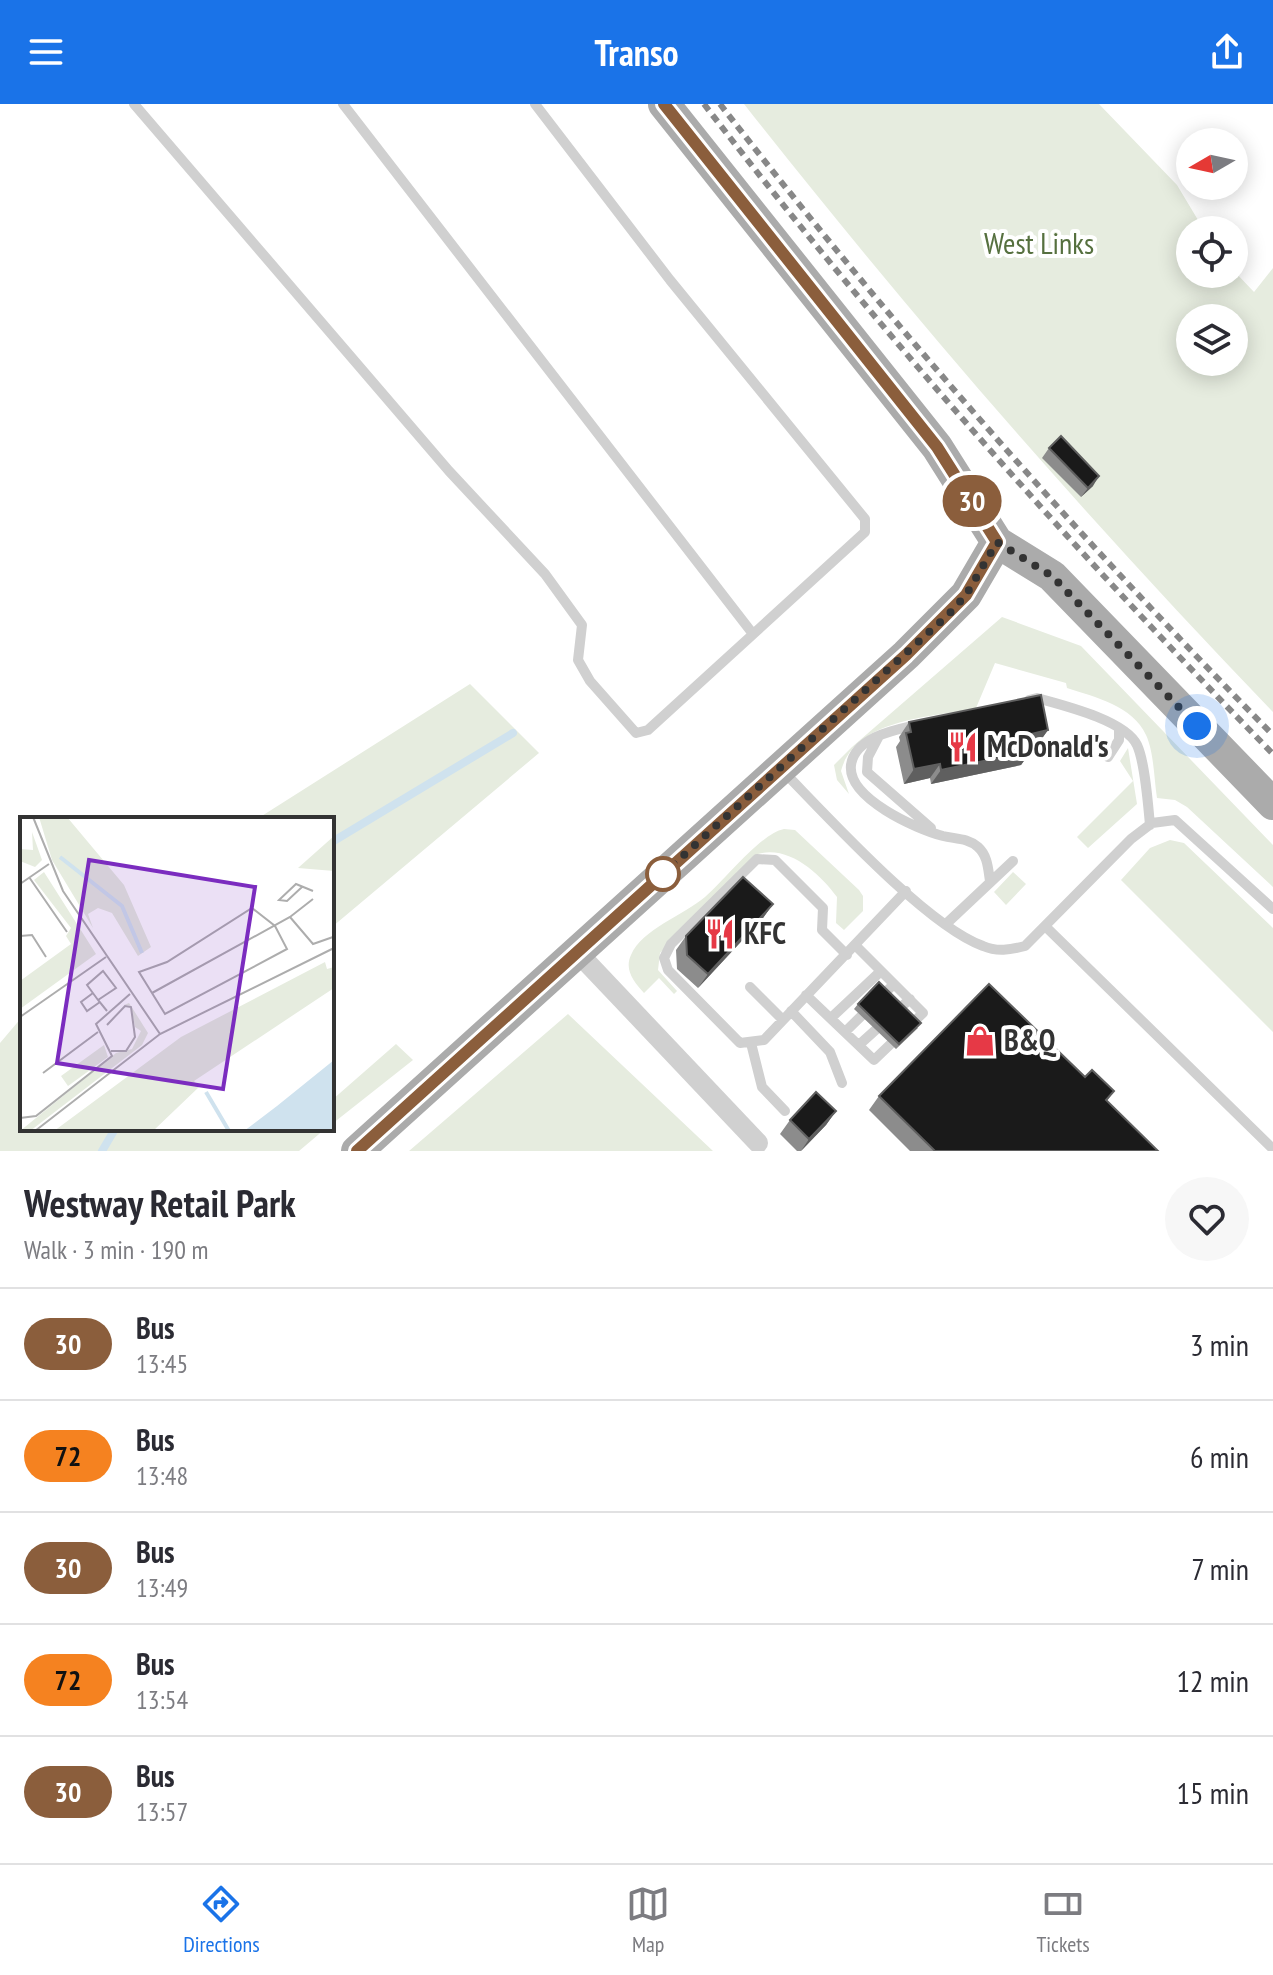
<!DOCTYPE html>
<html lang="en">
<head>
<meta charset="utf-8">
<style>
	:root { --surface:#fff; --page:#f7f7f7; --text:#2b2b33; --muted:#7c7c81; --line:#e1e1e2; --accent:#1a73e8 }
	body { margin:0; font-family:"PT Sans Narrow",sans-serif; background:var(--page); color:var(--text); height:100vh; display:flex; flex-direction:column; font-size:30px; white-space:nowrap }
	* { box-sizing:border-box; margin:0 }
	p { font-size:26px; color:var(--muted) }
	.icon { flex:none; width:44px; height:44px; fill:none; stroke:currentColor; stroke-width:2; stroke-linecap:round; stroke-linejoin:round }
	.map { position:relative; height:1047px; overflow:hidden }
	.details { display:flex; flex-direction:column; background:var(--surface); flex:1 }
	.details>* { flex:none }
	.badge { padding:0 16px; border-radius:26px; font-size:28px; line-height:52px }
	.needle { width:52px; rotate:261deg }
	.controls { position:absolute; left:1176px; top:24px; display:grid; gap:16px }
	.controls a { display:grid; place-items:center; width:72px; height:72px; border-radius:50%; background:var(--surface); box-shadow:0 4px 20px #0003; font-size:40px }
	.you { position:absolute; width:40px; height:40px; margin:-20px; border:6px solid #fff; border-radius:50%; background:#1a73e8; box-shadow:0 0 0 12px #1a73e833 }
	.map>.badge { position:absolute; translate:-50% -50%; box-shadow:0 0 0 4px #fff }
	.round { display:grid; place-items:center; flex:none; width:84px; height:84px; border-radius:42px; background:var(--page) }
	.overview { display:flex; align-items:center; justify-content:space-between; height:136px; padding:0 24px }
	h1 { font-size:38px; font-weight:800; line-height:60px }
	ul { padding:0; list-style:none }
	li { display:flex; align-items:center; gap:24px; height:112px; padding:0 24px; border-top:2px solid var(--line) }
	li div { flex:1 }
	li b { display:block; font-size:30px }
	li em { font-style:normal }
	li .badge { min-width:88px; font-weight:700; text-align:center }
	header { display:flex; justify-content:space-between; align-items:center; height:104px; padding:0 24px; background:var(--accent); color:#fff; font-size:36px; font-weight:800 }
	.tabs { display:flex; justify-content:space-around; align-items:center; height:112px; border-top:2px solid var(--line); background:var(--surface); font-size:22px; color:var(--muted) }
	.tabs a { display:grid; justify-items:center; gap:4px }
	.tabs .selected { color:var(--accent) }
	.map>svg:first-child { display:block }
	.green { fill:#e6ecdf; fill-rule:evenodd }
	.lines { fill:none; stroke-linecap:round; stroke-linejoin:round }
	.stream { stroke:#cfe2ee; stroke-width:8 }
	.service { stroke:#d0d0d0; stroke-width:10 }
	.minor { stroke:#d0d0d0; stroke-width:20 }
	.primary { stroke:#ababab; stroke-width:32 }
	.rail { stroke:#888; stroke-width:6; stroke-dasharray:8 6; stroke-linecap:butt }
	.wall { fill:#8c8c8c }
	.shaded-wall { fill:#5f5f5f }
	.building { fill:#1a1a1a; stroke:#5f5f5f; stroke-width:2 }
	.line-casing { stroke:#fff; stroke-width:18 }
	.line { stroke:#8b5e3c; stroke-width:12 }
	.walk { stroke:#333; stroke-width:8; stroke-dasharray:0 14.4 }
	.stop-dot { fill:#fff; stroke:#8b5e3c; stroke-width:4 }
	.labels { text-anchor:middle; stroke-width:8; stroke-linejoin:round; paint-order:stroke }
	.park-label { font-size:30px; fill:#56703f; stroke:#fff }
	.poi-label { font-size:30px; font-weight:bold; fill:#333; stroke:#fff; text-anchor:start }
	.inset-river { fill:none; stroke:#cfe2ee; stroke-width:4 }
	.inset-road { fill:none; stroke:#adadad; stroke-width:2 }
	.view { fill:#7b2cbf; fill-opacity:0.15; stroke:#7b2cbf; stroke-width:4 }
	.inset-edge { fill:none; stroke:#333; stroke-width:4 }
</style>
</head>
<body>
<header><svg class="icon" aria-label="menu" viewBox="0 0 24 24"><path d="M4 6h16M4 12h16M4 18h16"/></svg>Transo<svg class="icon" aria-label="share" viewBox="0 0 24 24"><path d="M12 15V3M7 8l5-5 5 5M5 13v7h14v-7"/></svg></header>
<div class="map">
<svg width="1273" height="1047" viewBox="0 0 1273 1047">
	<rect width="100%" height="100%" fill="#fff"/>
	<path class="green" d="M 744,0 L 1099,0 L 1177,81 L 1204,126 L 1190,126 L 1190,170 L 1234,170 L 1234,167 L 1254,188 L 1273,164 L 1273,608 C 1086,414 910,211 744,0 ZM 1190,214 L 1234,214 L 1234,258 L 1190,258 Z
		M 1002,513 L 1081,542 L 1273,741 L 1273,783 L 1187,703 L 1175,696 L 1157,694 C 1154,675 1154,648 1146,631 C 1133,602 1095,593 1067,584 L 1066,579 L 995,559 L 976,604 C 931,614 855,614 841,667 L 849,690 L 837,676 L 834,661 L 852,643 Z
		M 470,580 L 539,649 L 332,823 L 332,715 L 257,715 Z
		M 1128,644 L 1137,700 L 1088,744 L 1077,733 L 1133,677 L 1120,657 Z
		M 784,725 L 795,726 L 859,786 L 863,792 L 863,807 L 844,826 L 836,819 L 837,793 C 820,770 789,741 758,750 L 660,849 L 658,866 L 677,887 L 674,890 L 659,874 L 644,889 C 634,878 624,866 631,851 C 642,825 684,811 705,793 C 726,775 760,730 784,725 Z
		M 1170,736 L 1184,739 L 1273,824 L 1273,928 L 1121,776 L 1150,744 Z
		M 1013,768 L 1026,780 L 1006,801 L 994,788 Z
		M 568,910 L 713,1047 L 409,1047 Z
		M 22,913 L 22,1025 L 325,1025 L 299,1047 L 0,1047 L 0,939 Z
		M 396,940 L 413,956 L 332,1020 L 332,996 Z"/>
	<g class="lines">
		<path class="stream" d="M 332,738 L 513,629
			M 102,1047 L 115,1025"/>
		<path class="service" d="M 134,0 L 449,367 L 545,470 L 582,521 L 578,556 L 590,577 L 636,629 L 648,626 L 865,428 L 865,415 L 670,176 L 535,0
			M 343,0 L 753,530
			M 1029,596 L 1037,594 C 1062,601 1125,616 1137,641 C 1145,658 1148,700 1150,721
			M 917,621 C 895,626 855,633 851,661 C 847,694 916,725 943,732 C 956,735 968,734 978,743 C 988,752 988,765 990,777
			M 879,632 L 868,653 L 867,668 L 931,724
			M 1108,653 L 1119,636 L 1119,624
			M 783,667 C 827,712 927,822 983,842 C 997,848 1010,846 1025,842 L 1131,735 L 1152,719 L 1175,716 L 1273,805
			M 946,820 L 1013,757
			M 1046,823 L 1273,1045
			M 847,851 L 822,826 L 823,804 L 775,756 L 757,755 L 671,840 L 664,854 L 668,866 L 740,939 L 764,936 L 906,787
			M 750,883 L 783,916
			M 806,891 L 874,956 L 923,909 L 855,841
			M 791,907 L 830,948 L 842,979
			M 831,914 L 881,867
			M 846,927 L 894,880
			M 751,939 L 762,983 L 785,1007
			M 860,940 L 910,895"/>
		<path class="minor" d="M 578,849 L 758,1039"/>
		<path class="primary" d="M 664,0 L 937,343 L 997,438 L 1052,472 L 1273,700
			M 357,1047 L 906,551 L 966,491 L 997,438"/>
		<path class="rail" d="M 704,0 C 880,229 1071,443 1273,650
			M 720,0 C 892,222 1076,431 1273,631"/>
	</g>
	<path class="wall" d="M 1049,344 L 1093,382 L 1081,393 L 1042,354 Z
		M 909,618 L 1048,626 L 1038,640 L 1030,642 L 1031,647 L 1021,661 L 931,680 L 930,674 L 904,680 L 896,643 L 900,637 L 899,633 Z
		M 773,800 L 763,814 L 698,884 L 677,865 L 676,846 L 686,832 Z
		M 858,900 L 918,924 L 896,945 L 854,905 Z
		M 1085,973 L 1114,987 L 1107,997 L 1158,1047 L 910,1047 L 869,1006 L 879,992 Z
		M 836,1007 L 826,1021 L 801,1047 L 797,1047 L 780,1030 L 790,1016 Z"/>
	<path class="shaded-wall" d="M 1099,372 L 1093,382 L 1081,393 L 1088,384 Z
		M 1048,626 L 1038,640 L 1017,645 L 1027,631 Z
		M 1031,647 L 1021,661 L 931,680 L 941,666 Z
		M 940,660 L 930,674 L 904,680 L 914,665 Z
		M 773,800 L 763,814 L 698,884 L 708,870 Z
		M 836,1007 L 826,1021 L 801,1047 L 809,1035 Z"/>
	<path class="building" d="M 1061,332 L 1099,372 L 1088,384 L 1049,344 Z
		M 1041,591 L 1048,626 L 1027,631 L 1031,647 L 941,666 L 940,660 L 914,665 L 906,629 L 911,628 L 909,618 Z
		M 743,773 L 773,800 L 708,870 L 687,851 L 686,832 Z
		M 879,878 L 921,919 L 899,940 L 858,900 Z
		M 989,880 L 1085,973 L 1092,966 L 1114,987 L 1106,996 L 1158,1047 L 935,1047 L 879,992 Z
		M 816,988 L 836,1007 L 809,1035 L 790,1016 Z"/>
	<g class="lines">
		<g class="line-casing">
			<path id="line" d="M 357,1047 L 906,551 L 966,491 L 997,438 L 937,343 L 664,0"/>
		</g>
		<use href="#line" class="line"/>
		<path class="walk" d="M 663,770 L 949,510 L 966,491 L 997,438 L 1052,472 L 1197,622"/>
	</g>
	<defs>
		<g id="restaurant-bare" transform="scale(2.4)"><path d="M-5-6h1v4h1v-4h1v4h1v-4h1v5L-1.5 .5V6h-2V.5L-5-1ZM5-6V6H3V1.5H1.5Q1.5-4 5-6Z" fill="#e63946" stroke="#fff" stroke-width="2.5" paint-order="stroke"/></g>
		<g id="shop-bare" transform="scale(2.4)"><path d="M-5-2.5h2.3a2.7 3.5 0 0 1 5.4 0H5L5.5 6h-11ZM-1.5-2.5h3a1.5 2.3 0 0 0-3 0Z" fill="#e63946" stroke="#fff" stroke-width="2.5" paint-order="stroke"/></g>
	</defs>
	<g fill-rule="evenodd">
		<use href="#restaurant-bare" x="963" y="643"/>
		<use href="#restaurant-bare" x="720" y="830"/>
		<use href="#shop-bare" x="980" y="937"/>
	</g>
	<circle class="stop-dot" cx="663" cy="770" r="16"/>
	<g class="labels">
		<g class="park-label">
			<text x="1039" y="150">West Links</text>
		</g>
		<g class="poi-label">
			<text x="987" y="653">McDonald's</text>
			<text x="744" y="840">KFC</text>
			<text x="1004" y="947">B&amp;Q</text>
		</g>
	</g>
	<g transform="translate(20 713)">
		<rect width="314" height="314" fill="#fff"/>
		<path d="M 19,0 L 47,0 L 104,68 L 131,130 L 118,139 L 92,96 L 78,91 L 68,97 L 73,111 L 32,43 ZM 12,15 L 22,43 L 15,50 L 0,44 L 0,32 L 13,33 ZM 314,19 L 314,54 L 278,51 ZM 24,55 L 76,137 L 0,192 L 0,164 L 51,127 L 46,119 L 51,111 L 14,63 ZM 305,145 L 307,152 L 314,150 L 314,171 L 174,264 L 179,270 L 133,314 L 34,314 L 161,220 ZM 109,186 L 111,189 L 128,216 L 122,228 L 10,314 L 0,314 L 96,236 L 112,232 L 121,214 L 115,210 L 111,189 L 104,188 ZM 84,228 L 88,240 L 48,269 L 41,259 Z" fill="#e6ecdf"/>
		<path d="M 314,243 L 314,314 L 224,314 L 257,289 Z" fill="#cfe2ee"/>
		<path class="inset-river" d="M 40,40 L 102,89 L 122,136M 186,275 L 209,314"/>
		<path class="inset-road" d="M 13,0 L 43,74 L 140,217M 9,60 L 47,115M 0,67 L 29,47M 282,70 L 267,84 L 259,83 L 276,67 L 293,74M 232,91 L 255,109 L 267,132 L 145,197 L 119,155 L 147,145 ZM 270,100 L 293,127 L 313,120M 0,119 L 12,118 L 26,140M 73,176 L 61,185 L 67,194 L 80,185M 132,176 L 270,100 L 293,82M 78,183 L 96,171 L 83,154 L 67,168 L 78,183 L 87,194M 0,200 L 86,140M 87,208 L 105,189 L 111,190 L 115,220 L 106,234 L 91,234M 23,256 L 78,215M 0,301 L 16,299 L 92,239 L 76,207 L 110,177M 15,314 L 140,217 L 314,131"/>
		<path class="view" d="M 69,43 L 235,70 L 203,272 L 37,246 Z"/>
		<rect width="314" height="314" class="inset-edge"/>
	</g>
</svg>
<div class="controls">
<a><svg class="needle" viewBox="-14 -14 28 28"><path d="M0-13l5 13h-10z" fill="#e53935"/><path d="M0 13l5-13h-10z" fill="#7c7c81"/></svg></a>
<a><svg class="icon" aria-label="locate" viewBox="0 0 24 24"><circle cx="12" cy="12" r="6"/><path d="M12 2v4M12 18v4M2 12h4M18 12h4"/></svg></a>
<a><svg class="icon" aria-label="layers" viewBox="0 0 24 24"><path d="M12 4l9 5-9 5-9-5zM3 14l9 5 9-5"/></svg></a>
</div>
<div class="you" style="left:1197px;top:622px"></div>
<b class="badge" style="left:972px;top:397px;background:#8b5e3c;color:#fff">30</b>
</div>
<section class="details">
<div class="overview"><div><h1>Westway Retail Park</h1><p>Walk · 3 min · 190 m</p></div><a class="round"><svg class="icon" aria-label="heart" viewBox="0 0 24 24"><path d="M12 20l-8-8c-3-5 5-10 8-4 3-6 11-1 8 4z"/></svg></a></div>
<ul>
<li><span class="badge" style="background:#8b5e3c;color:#fff">30</span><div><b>Bus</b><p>13:45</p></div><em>3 min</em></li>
<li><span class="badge" style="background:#f58220;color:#111">72</span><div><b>Bus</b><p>13:48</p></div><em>6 min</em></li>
<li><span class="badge" style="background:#8b5e3c;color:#fff">30</span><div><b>Bus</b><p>13:49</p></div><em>7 min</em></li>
<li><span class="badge" style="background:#f58220;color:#111">72</span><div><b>Bus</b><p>13:54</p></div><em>12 min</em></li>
<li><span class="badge" style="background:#8b5e3c;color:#fff">30</span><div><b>Bus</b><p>13:57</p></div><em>15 min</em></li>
</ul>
</section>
<nav class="tabs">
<a class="selected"><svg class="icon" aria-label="directions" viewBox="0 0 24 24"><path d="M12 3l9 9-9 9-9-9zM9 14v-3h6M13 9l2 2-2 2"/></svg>Directions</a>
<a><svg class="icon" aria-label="map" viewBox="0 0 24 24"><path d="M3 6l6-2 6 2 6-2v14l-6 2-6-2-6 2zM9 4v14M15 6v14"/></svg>Map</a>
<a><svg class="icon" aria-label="tickets" viewBox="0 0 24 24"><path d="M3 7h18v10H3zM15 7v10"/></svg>Tickets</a>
</nav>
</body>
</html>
